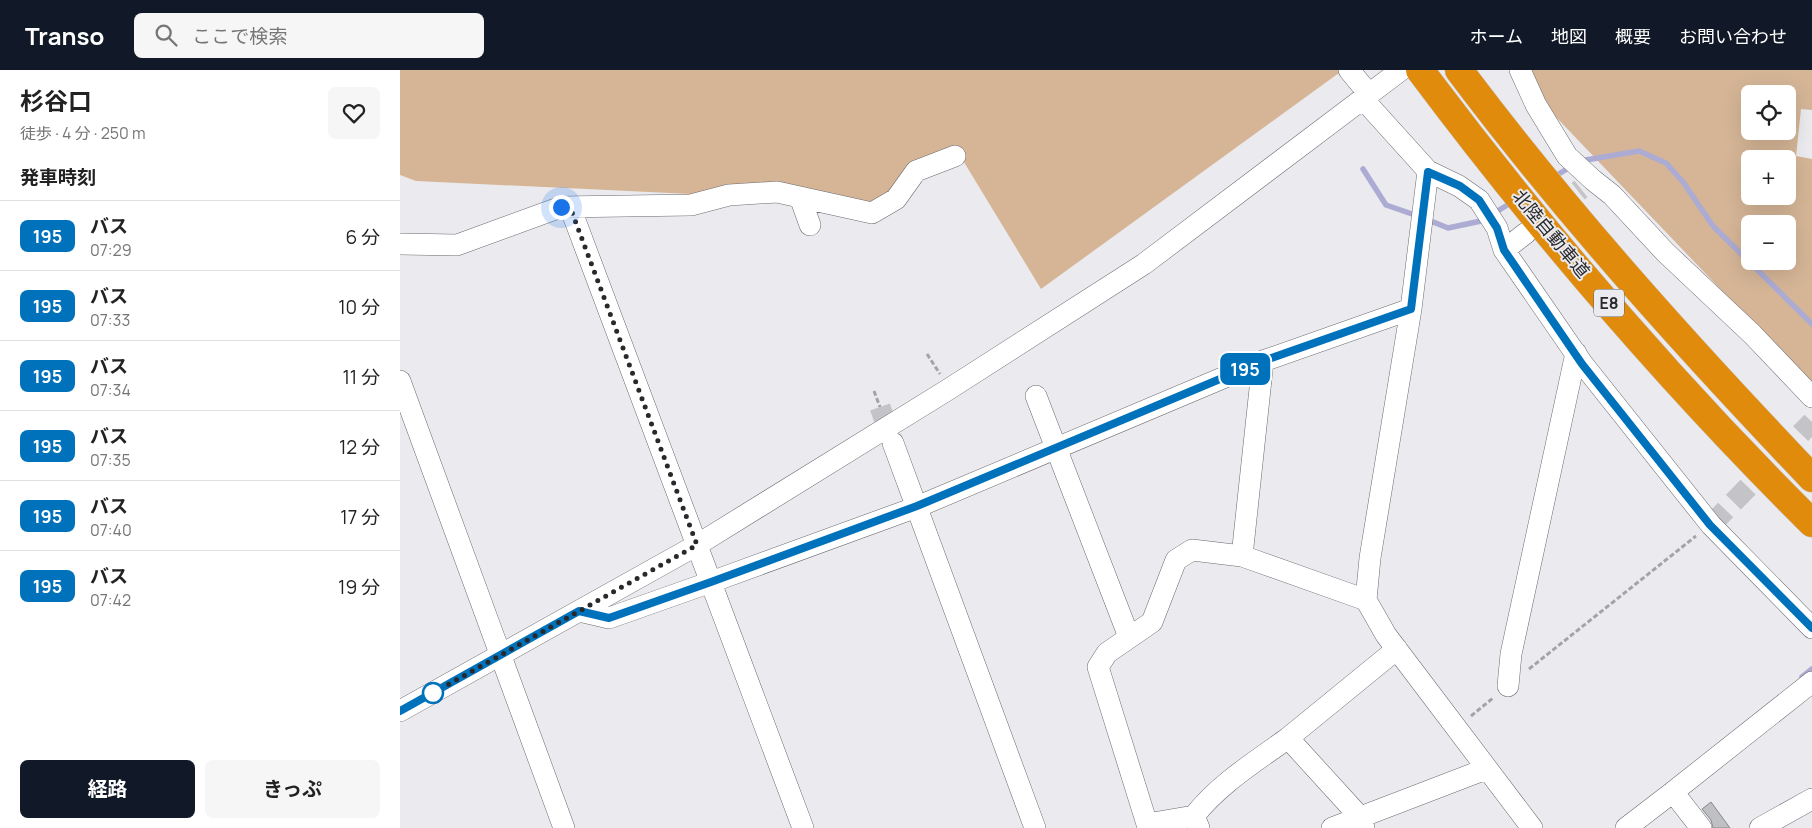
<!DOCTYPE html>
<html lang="ja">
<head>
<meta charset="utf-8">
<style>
	:root { --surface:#fff; --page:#f6f6f6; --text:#222; --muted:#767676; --line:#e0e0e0; --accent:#111827 }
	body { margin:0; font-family:Manrope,"Noto Sans JP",sans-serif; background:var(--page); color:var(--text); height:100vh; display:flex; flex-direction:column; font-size:19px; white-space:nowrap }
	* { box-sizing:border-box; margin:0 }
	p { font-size:16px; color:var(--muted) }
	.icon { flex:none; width:28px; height:28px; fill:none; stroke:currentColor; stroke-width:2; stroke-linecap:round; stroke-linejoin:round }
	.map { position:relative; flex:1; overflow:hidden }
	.panel { display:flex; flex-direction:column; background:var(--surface); width:400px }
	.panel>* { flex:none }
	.badge { padding:0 10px; border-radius:8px; font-size:18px; line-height:32px }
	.controls { position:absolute; left:1341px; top:15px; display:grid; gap:10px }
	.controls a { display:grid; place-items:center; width:55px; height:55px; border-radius:8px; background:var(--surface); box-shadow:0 5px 20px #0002; font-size:25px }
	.you { position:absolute; width:25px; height:25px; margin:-12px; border:4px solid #fff; border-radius:50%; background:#1a73e8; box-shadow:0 0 0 8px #1a73e833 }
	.map>.badge { position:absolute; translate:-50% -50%; box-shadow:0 0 0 2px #fff }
	h2 { padding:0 20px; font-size:19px; line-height:45px }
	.round { display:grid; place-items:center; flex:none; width:52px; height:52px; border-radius:8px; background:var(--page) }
	.overview { display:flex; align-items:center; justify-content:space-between; height:85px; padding:0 20px }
	h1 { font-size:24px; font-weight:700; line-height:38px }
	.cta { display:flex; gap:10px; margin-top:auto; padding:10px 20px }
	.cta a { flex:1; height:58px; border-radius:8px; background:var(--accent); color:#fff; font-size:20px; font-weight:700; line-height:58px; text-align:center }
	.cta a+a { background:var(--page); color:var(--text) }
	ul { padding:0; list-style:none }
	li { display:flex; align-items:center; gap:15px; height:70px; padding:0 20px; border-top:1px solid var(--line) }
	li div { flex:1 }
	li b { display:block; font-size:19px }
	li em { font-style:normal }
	li .badge { min-width:55px; font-weight:700; text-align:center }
	header { display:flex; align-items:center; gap:30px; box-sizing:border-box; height:70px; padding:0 25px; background:var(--accent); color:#fff }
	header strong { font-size:24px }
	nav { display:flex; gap:28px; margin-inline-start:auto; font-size:18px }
	.search { width:350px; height:45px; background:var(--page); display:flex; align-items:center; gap:12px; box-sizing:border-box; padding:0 18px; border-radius:8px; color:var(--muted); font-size:19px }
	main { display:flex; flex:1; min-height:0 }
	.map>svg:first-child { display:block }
	.forest { fill:#d5b596; fill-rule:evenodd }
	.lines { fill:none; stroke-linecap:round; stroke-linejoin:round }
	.stream { stroke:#acabd3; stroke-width:5.5 }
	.building { fill:#bfc0c4; stroke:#87878c }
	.minor-tunnel { stroke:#c3c3c8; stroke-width:21; stroke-dasharray:21 11; stroke-linecap:butt }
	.minor-casing { stroke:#6a6b6f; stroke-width:22 }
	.highway-casing { stroke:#c7c7c8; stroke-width:29 }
	.path { stroke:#a4a4a8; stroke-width:3; stroke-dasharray:5 2.5; stroke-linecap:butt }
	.minor { stroke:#fff; stroke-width:21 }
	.highway { stroke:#e08b0b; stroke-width:28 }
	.line-casing { stroke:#fff; stroke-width:11 }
	.line { stroke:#0072bc; stroke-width:8 }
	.walk { stroke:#29292b; stroke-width:5; stroke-dasharray:0 9 }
	.stop-dot { fill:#fff; stroke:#0072bc; stroke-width:2.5 }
	.labels { text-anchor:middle; stroke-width:4; stroke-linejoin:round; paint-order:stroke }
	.shield { fill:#eaeaef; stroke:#636366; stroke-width:1 }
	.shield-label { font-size:16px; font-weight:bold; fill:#29292b }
	.street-label { font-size:18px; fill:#29292b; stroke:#eaeaef }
</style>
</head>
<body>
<header>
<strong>Transo</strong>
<div class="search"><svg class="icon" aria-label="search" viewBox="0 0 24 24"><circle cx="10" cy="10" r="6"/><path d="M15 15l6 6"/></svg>ここで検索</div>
<nav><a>ホーム</a><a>地図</a><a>概要</a><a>お問い合わせ</a></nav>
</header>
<main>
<section class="panel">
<div class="overview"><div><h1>杉谷口</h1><p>徒歩 · 4 分 · 250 m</p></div><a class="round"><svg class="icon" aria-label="heart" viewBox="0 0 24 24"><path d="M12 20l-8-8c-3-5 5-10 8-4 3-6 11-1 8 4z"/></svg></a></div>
<h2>発車時刻</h2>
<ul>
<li><span class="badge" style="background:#0072bc;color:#fff">195</span><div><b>バス</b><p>07:29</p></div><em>6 分</em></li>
<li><span class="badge" style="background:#0072bc;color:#fff">195</span><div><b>バス</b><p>07:33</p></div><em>10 分</em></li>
<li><span class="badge" style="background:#0072bc;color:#fff">195</span><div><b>バス</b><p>07:34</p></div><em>11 分</em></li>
<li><span class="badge" style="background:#0072bc;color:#fff">195</span><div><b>バス</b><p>07:35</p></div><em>12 分</em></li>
<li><span class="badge" style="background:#0072bc;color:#fff">195</span><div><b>バス</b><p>07:40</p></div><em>17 分</em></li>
<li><span class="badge" style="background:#0072bc;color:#fff">195</span><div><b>バス</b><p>07:42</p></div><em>19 分</em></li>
</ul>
<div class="cta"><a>経路</a><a>きっぷ</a></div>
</section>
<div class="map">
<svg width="1412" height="758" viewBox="0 0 1412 758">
	<rect width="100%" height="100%" fill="#eaeaef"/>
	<path class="forest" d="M 0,0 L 943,0 L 641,219 L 556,79 L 479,133 L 16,111 L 0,105 Z
		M 1111,0 L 1412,0 L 1412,40 L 1401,39 L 1396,86 L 1412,89 L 1412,315 ZM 1350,24 L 1388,24 L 1388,61 L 1350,61 ZM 1350,89 L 1388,89 L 1388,126 L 1350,126 ZM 1350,154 L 1388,154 L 1388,191 L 1350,191 Z"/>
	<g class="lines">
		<path class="stream" d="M 1180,91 L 1239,81 L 1266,93 L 1283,112 L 1313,156 L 1412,254
			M 963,99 L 986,135 L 1018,146
			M 1152,108 L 1172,96
			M 1026,149 L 1048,158 L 1081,151 L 1114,131
			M 1402,607 L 1412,599"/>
	</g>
	<path class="building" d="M 1311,732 L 1330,758 L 1313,758 L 1311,750 L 1302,739 Z"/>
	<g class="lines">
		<path class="minor-tunnel" d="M 1128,161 L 1181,119
			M 480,337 L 493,373
			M 1311,455 L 1412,352"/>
		<g class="minor-casing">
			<path id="minor" d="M 949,0 L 969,24
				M 1120,0 L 1136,35 L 1167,86 L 1193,110 L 1212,125 L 1265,182 L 1352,264 L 1412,327
				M 963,29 L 1028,101 L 1011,239 L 970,488 L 966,530 L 986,565 L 1132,758
				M 1028,101 L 1059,116 L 1079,130 L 1097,158 L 1104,180 L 1182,293 L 1311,455 L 1412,558
				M 400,127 L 410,155
				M 170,137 L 403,758
				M 0,174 L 57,175 L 161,137 L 291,135 L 329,125 L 377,122 L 472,143 L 496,129 L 516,101 L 555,86
				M 1104,180 L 1126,163
				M 863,291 L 842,486 L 966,530
				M 0,311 L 164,758
				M 636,326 L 729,567
				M 493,373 L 635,758
				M 179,541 L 209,548 L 311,512 L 517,437 L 863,291 L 1011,239
				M 1108,616 L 1111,584 L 1176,283
				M 0,641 L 297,475 L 549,319 L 744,194 L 1001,0
				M 888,668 L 997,579
				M 1273,722 L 1412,612
				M 794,746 C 819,714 855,692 888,668 L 960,747 L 964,758
				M 799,758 L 794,746 L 747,754 L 698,597 L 707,583 L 752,552 L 776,490 L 792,480 L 842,486
				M 932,758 L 1086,699
				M 1226,758 L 1273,722 L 1301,758
				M 1360,758 L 1412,729"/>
		</g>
		<g class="highway-casing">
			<path id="highway" d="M 1020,0 C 1139,159 1271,313 1412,453
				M 1059,0 C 1167,144 1288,278 1412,408"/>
		</g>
		<path class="path" d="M 527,284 L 540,304
			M 474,321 L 480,337
			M 1129,599 L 1296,466
			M 1071,646 L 1093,628"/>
		<use href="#minor" class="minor"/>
		<use href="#highway" class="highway"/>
	</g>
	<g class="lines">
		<g class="line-casing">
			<path id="line" d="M 0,641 L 179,541 L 209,548 L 311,512 L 517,436 L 863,291 L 1011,239 L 1028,102 L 1060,116 L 1079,130 L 1097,158 L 1104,180 L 1182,294 L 1310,455 L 1412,558"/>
		</g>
		<use href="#line" class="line"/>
		<path class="walk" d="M 33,623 L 297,475 L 170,137 L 161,137"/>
	</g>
	<circle class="stop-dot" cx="33" cy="623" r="10"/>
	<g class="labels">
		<rect class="shield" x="1194" y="219.5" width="30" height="27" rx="4"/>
		<g class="shield-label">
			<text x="1209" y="239">E8</text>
		</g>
		<g class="street-label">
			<text transform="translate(1151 164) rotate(50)" y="6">北陸自動車道</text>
		</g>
	</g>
</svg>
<div class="controls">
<a><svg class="icon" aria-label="locate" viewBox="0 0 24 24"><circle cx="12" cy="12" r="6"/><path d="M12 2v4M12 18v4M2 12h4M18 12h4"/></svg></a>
<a>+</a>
<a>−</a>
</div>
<div class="you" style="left:161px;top:137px"></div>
<b class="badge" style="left:845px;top:299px;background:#0072bc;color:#fff">195</b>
</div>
</main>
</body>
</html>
